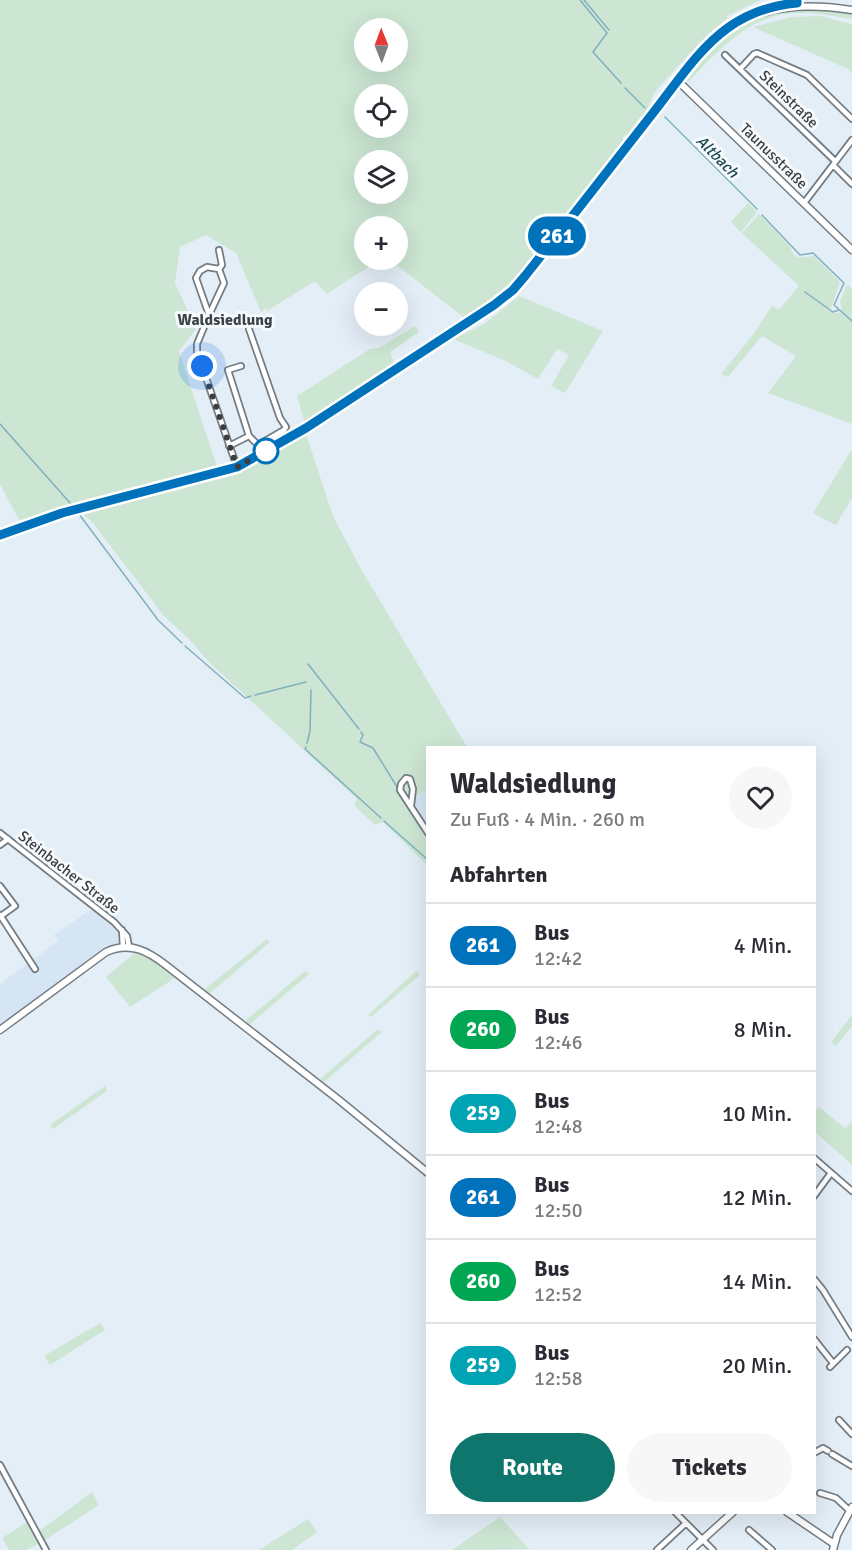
<!DOCTYPE html>
<html lang="de">
<head>
<meta charset="utf-8">
<style>
	:root { --surface:#fff; --page:#f7f7f7; --text:#2b2b33; --muted:#7c7c81; --line:#e1e1e2; --accent:#0f766e }
	body { margin:0; font-family:Signika,sans-serif; background:var(--page); color:var(--text); height:100vh; display:flex; flex-direction:column; font-size:22px; white-space:nowrap }
	* { box-sizing:border-box; margin:0 }
	p { font-size:20px; color:var(--muted) }
	.icon { flex:none; width:33px; height:33px; fill:none; stroke:currentColor; stroke-width:2; stroke-linecap:round; stroke-linejoin:round }
	.map { position:relative; flex:1; overflow:hidden }
	.details { position:absolute; left:426px; top:746px; width:390px; height:768px; display:flex; flex-direction:column; background:var(--surface); border-radius:0px; box-shadow:0 6px 24px #0002 }
	.details>* { flex:none }
	.badge { padding:0 12px; border-radius:20px; font-size:21px; line-height:39px }
	.needle { width:39px; rotate:359deg }
	.tools { position:absolute; left:354px; top:18px; display:grid; gap:12px }
	.tools a { display:grid; place-items:center; width:54px; height:54px; border-radius:50%; background:var(--surface); box-shadow:0 6px 24px #0002; font-size:30px }
	.you { position:absolute; width:30px; height:30px; margin:-15px; border:4px solid #fff; border-radius:50%; background:#1a73e8; box-shadow:0 0 0 9px #1a73e833 }
	.map>.badge { position:absolute; translate:-50% -50%; box-shadow:0 0 0 3px #fff }
	h2 { padding:0 24px; font-size:22px; line-height:54px }
	.round { display:grid; place-items:center; flex:none; width:63px; height:63px; border-radius:32px; background:var(--page) }
	.head { display:flex; align-items:center; justify-content:space-between; height:102px; padding:0 24px }
	h1 { font-size:28px; font-weight:800; line-height:45px }
	.primary-button { display:flex; gap:12px; margin-top:auto; padding:12px 24px }
	.primary-button a { flex:1; height:69px; border-radius:36px; background:var(--accent); color:#fff; font-size:24px; font-weight:800; line-height:69px; text-align:center }
	.primary-button a+a { background:var(--page); color:var(--text) }
	ul { padding:0; list-style:none }
	li { display:flex; align-items:center; gap:18px; height:84px; padding:0 24px; border-top:2px solid var(--line) }
	li div { flex:1 }
	li b { display:block; font-size:22px }
	li em { font-style:normal }
	li .badge { min-width:66px; font-weight:700; text-align:center }
	.map>svg:first-child { display:block }
	.built { fill:#d5e5f3 }
	.green { fill:#cce6d3; fill-rule:evenodd }
	.lines { fill:none; stroke-linecap:round; stroke-linejoin:round }
	.stream { stroke:#80b1bc; stroke-width:1.5 }
	.street-casing { stroke:#737c83; stroke-width:8 }
	.secondary-casing { stroke:#737c83; stroke-width:9 }
	.street { stroke:#fff; stroke-width:4.5 }
	.secondary { stroke:#fff; stroke-width:6 }
	.line-casing { stroke:#fff; stroke-width:14 }
	.line { stroke:#0072bc; stroke-width:9 }
	.walk { stroke:#3a3e41; stroke-width:6; stroke-dasharray:0 10.8 }
	.stop-dot { fill:#fff; stroke:#0072bc; stroke-width:3 }
	.labels { text-anchor:middle; stroke-width:6; stroke-linejoin:round; paint-order:stroke }
	.street-label { font-size:15px; fill:#3a3e41; stroke:#f6fafd }
	.water-label { font-size:16px; font-style:italic; fill:#1c4851; stroke:#f6fafd }
	.neighbourhood-label { font-size:16px; font-weight:bold; fill:#3b4349; stroke:#f6fafd }
</style>
</head>
<body>
<div class="map">
<svg width="852" height="1550" viewBox="0 0 852 1550">
	<rect width="100%" height="100%" fill="#e4eef6"/>
	<path class="built" d="M 427,789 L 427,828 L 414,807 L 415,798 Z
		M 92,909 L 118,932 L 118,943 L 0,1027 L 0,984 L 58,941 L 54,935 Z"/>
	<path class="green" d="M 0,0 L 761,0 L 726,16 L 728,18 L 709,33 L 668,77 L 654,93 L 648,108 L 629,134 L 630,136 L 628,138 L 625,135 L 623,137 L 624,146 L 517,278 L 501,295 L 466,319 L 390,260 L 398,260 L 398,226 L 364,226 L 364,260 L 379,260 L 327,294 L 315,281 L 267,311 L 266,308 L 261,312 L 236,253 L 206,235 L 180,247 L 175,283 L 196,329 L 179,351 L 217,467 L 74,504 L 72,503 L 70,505 L 20,522 L 0,484 ZM 364,28 L 398,28 L 398,62 L 364,62 ZM 364,94 L 398,94 L 398,128 L 364,128 ZM 364,160 L 398,160 L 398,194 L 364,194 Z
		M 832,8 L 852,13 L 852,19 C 838,17 824,14 810,13 C 754,9 723,46 688,82 L 687,80 C 710,51 737,17 776,10 C 794,7 814,9 832,8 Z
		M 820,16 L 852,24 L 852,74 L 848,69 L 753,27 L 792,17 Z
		M 748,203 L 757,212 L 741,232 L 731,222 Z
		M 759,214 L 789,245 L 794,255 L 799,258 L 814,256 L 840,282 L 832,306 L 829,310 L 837,314 L 842,310 L 840,301 L 847,285 L 852,289 L 852,424 L 768,393 L 796,356 L 762,336 L 728,377 L 721,374 L 755,332 L 772,306 L 779,310 L 799,286 L 742,233 Z
		M 519,296 L 603,331 L 565,393 L 551,386 L 569,355 L 557,349 L 538,379 L 508,362 L 453,339 L 484,324 Z
		M 415,326 L 419,332 L 390,352 L 396,369 L 306,428 L 297,396 L 370,349 L 379,348 Z
		M 305,431 L 333,516 L 361,569 L 467,747 L 428,747 L 427,789 L 407,802 L 427,835 L 427,865 L 383,822 L 375,825 L 354,805 L 357,799 L 208,661 L 190,640 L 164,616 L 93,523 L 82,513 L 239,469 Z
		M 852,449 L 852,498 L 836,525 L 813,513 Z
		M 267,939 L 270,942 L 209,994 L 204,990 Z
		M 136,952 L 148,956 L 175,978 L 130,1007 L 106,977 Z
		M 305,971 L 309,974 L 249,1025 L 245,1021 Z
		M 416,971 L 420,975 L 371,1017 L 368,1015 Z
		M 852,1015 L 852,1026 L 836,1046 L 831,1042 Z
		M 378,1029 L 382,1032 L 324,1082 L 320,1079 Z
		M 105,1086 L 107,1091 L 53,1129 L 50,1125 Z
		M 819,1107 L 845,1128 L 852,1121 L 852,1165 L 815,1132 L 815,1111 Z
		M 100,1323 L 105,1330 L 50,1365 L 44,1356 Z
		M 92,1492 L 99,1505 L 45,1540 L 38,1532 Z
		M 500,1517 L 529,1549 L 452,1550 Z
		M 308,1519 L 317,1532 L 292,1550 L 259,1550 Z
		M 27,1522 L 39,1543 L 26,1550 L 9,1550 L 2,1538 Z"/>
	<g class="lines">
		<path class="stream" d="M 580,0 L 607,33 L 593,52 L 621,83
			M 584,0 L 609,30
			M 625,88 L 645,108
			M 665,117 L 757,209
			M 762,215 L 800,255 L 813,253 L 844,283 L 834,305 L 852,321
			M 805,292 L 833,312 L 839,310
			M 0,424 L 71,504
			M 79,514 L 158,620 L 182,643
			M 185,646 L 245,698 L 251,696
			M 308,664 L 359,729
			M 255,695 L 306,682
			M 361,732 L 363,735 L 360,742 L 373,748 L 397,787
			M 307,743 L 310,731 L 311,690
			M 306,747 L 305,749 L 381,818
			M 384,821 L 428,860"/>
		<g class="street-casing">
			<path id="street" d="M 725,55 L 835,161
				M 740,69 L 754,54 L 757,53 L 807,75 L 852,119
				M 833,165 L 852,184
				M 804,203 L 852,140
				M 219,250 L 222,265 L 219,269
				M 207,267 L 219,269 L 224,283 L 209,315 L 196,278 L 200,271 Z
				M 209,315 L 197,344 L 197,352 L 237,467
				M 241,366 L 228,370 L 249,436
				M 229,446 L 249,436 L 258,445 L 284,430 L 286,427 L 280,418 L 249,329
				M 411,806 L 413,789 L 410,779 L 406,778 L 401,784 L 400,790 L 428,833
				M 0,833 L 114,922 L 127,936 L 129,947
				M 0,845 L 8,839
				M 0,886 L 15,906 L 1,916
				M 0,915 L 35,969
				M 122,930 L 123,947
				M 814,1158 L 852,1191
				M 814,1196 L 831,1173
				M 814,1279 L 823,1290 L 852,1337
				M 814,1339 L 833,1363
				M 830,1367 L 847,1350
				M 839,1420 L 852,1434
				M 814,1453 L 823,1448 L 828,1451
				M 832,1454 L 852,1466
				M 0,1465 L 46,1550
				M 820,1493 L 836,1498 L 850,1511
				M 675,1512 L 713,1550
				M 749,1530 L 772,1550
				M 657,1550 L 685,1524"/>
		</g>
		<g class="secondary-casing">
			<path id="secondary" d="M 678,81 L 852,250
				M 0,535 L 62,513 L 237,467 L 306,428 L 494,305 L 513,290 L 694,61 C 738,9 785,0 852,10
				M 0,1030 L 106,952 C 130,941 148,951 167,966 L 339,1100 L 428,1173
				M 787,1512 L 834,1544
				M 691,1550 L 733,1512
				M 833,1550 L 837,1535 L 852,1507"/>
		</g>
		<use href="#street" class="street"/>
		<use href="#secondary" class="secondary"/>
	</g>
	<g class="lines">
		<g class="line-casing">
			<path id="line" d="M 0,535 L 62,513 L 237,467 L 306,428 L 494,305 L 513,290 L 525,276 C 568,222 611,167 653,113 C 676,84 698,49 729,27 C 749,13 773,5 797,3 L 797,0"/>
		</g>
		<use href="#line" class="line"/>
		<path class="walk" d="M 202,366 L 237,467 L 266,451"/>
	</g>
	<circle class="stop-dot" cx="266" cy="451" r="12"/>
	<g class="labels">
		<g class="street-label">
			<text transform="translate(789 99) rotate(44)" y="5">Steinstraße</text>
			<text transform="translate(774 156) rotate(44)" y="5">Taunusstraße</text>
			<text transform="translate(69 872) rotate(38)" y="5">Steinbacher Straße</text>
		</g>
		<g class="water-label">
			<text transform="translate(718 156) rotate(45)" y="6">Altbach</text>
		</g>
		<g class="neighbourhood-label">
			<text x="225" y="325">Waldsiedlung</text>
		</g>
	</g>
</svg>
<div class="tools">
<a><svg class="needle" viewBox="-14 -14 28 28"><path d="M0-13l5 13h-10z" fill="#e53935"/><path d="M0 13l5-13h-10z" fill="#7c7c81"/></svg></a>
<a><svg class="icon" aria-label="locate" viewBox="0 0 24 24"><circle cx="12" cy="12" r="6"/><path d="M12 2v4M12 18v4M2 12h4M18 12h4"/></svg></a>
<a><svg class="icon" aria-label="layers" viewBox="0 0 24 24"><path d="M12 4l9 5-9 5-9-5zM3 14l9 5 9-5"/></svg></a>
<a>+</a>
<a>−</a>
</div>
<div class="you" style="left:202px;top:366px"></div>
<b class="badge" style="left:557px;top:236px;background:#0072bc;color:#fff">261</b>
<section class="details">
<div class="head"><div><h1>Waldsiedlung</h1><p>Zu Fuß · 4 Min. · 260 m</p></div><a class="round"><svg class="icon" aria-label="heart" viewBox="0 0 24 24"><path d="M12 20l-8-8c-3-5 5-10 8-4 3-6 11-1 8 4z"/></svg></a></div>
<h2>Abfahrten</h2>
<ul>
<li><span class="badge" style="background:#0072bc;color:#fff">261</span><div><b>Bus</b><p>12:42</p></div><em>4 Min.</em></li>
<li><span class="badge" style="background:#00a651;color:#fff">260</span><div><b>Bus</b><p>12:46</p></div><em>8 Min.</em></li>
<li><span class="badge" style="background:#00a3b4;color:#fff">259</span><div><b>Bus</b><p>12:48</p></div><em>10 Min.</em></li>
<li><span class="badge" style="background:#0072bc;color:#fff">261</span><div><b>Bus</b><p>12:50</p></div><em>12 Min.</em></li>
<li><span class="badge" style="background:#00a651;color:#fff">260</span><div><b>Bus</b><p>12:52</p></div><em>14 Min.</em></li>
<li><span class="badge" style="background:#00a3b4;color:#fff">259</span><div><b>Bus</b><p>12:58</p></div><em>20 Min.</em></li>
</ul>
<div class="primary-button"><a>Route</a><a>Tickets</a></div>
</section>
</div>
</body>
</html>
